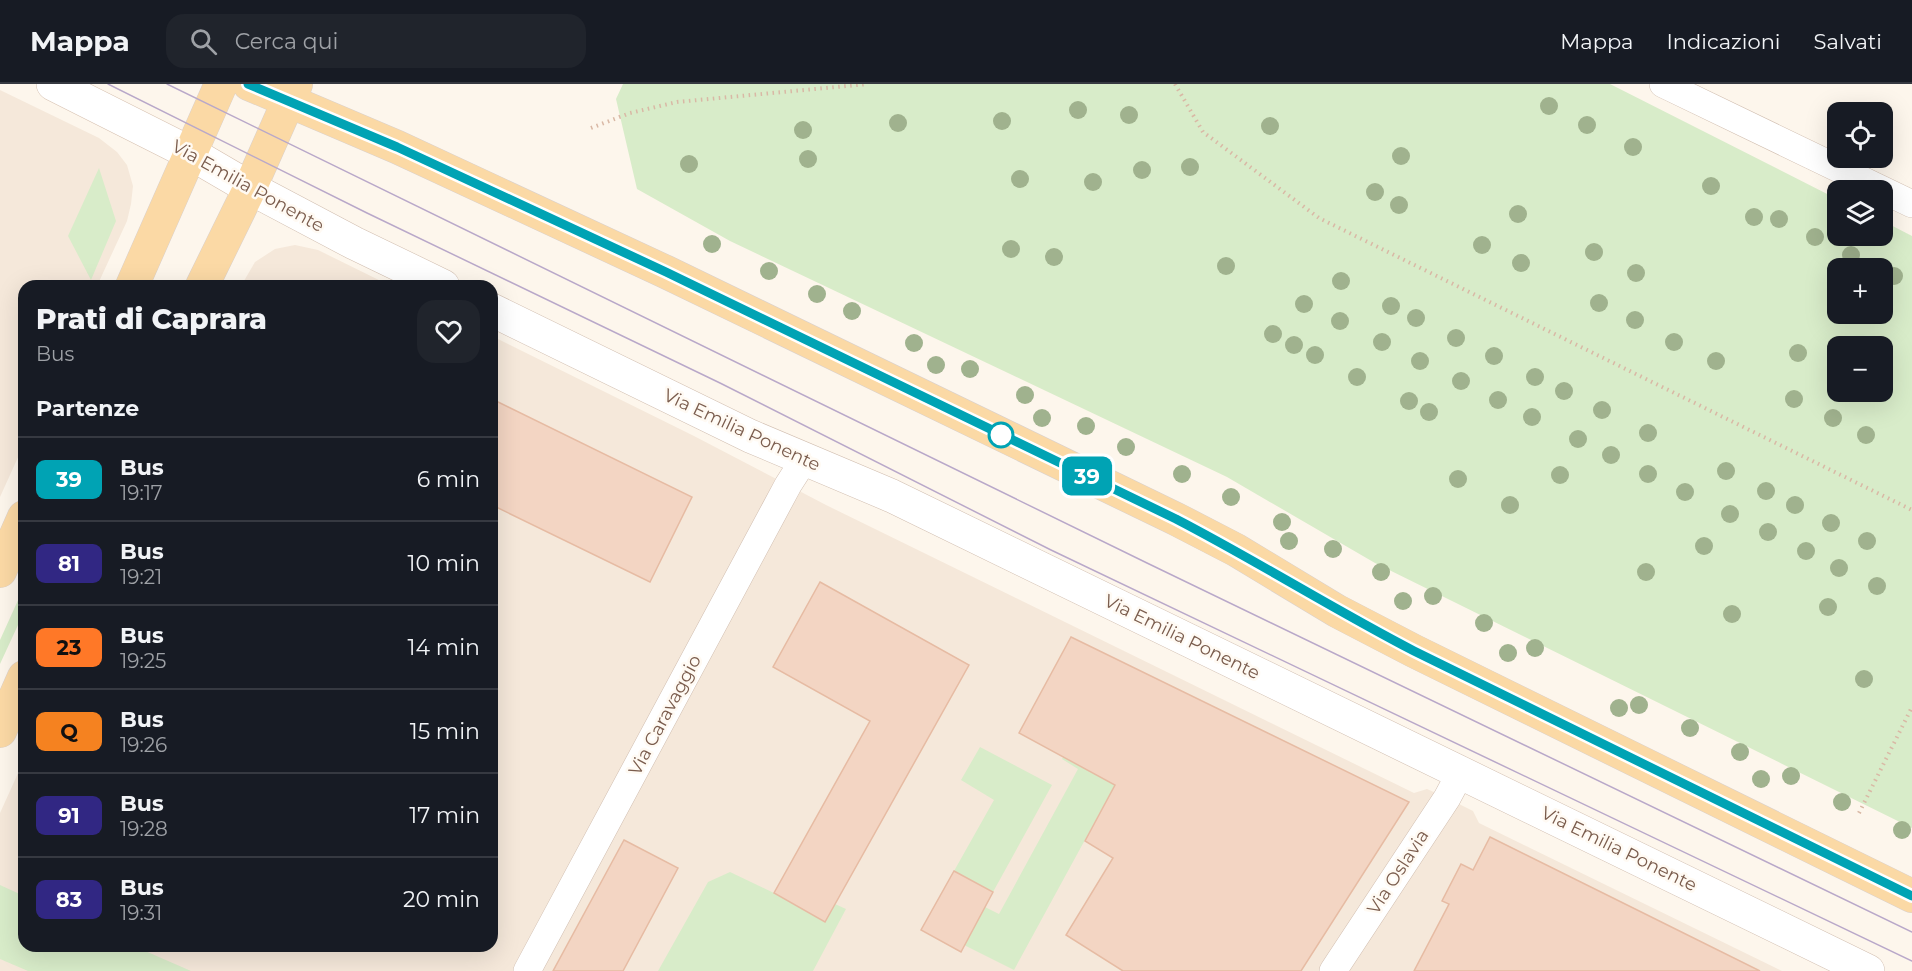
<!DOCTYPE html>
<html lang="it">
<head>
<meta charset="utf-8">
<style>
	:root { --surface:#171b24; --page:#20242c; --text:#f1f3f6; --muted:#9ea1a6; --line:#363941 }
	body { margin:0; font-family:Montserrat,sans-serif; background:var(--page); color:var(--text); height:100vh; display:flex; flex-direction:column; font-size:22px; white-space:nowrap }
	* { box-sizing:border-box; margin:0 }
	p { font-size:20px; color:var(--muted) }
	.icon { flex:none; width:33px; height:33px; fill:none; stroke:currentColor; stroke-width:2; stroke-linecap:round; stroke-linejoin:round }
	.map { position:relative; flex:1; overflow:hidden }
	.sheet { position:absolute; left:18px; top:196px; width:480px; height:672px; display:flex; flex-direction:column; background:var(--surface); border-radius:18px; box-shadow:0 6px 24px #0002 }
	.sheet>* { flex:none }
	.badge { padding:0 12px; border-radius:9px; font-size:21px; line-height:39px }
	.buttons { position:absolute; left:1827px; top:18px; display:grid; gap:12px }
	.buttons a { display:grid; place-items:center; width:66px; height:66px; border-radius:12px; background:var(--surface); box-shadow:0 6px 24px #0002; font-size:30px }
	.map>.badge { position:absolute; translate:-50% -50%; box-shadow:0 0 0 3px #fff }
	h2 { padding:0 18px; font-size:22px; line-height:54px }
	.round { display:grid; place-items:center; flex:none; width:63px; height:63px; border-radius:18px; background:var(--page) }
	.overview { display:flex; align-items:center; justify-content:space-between; height:102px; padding:0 18px }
	h1 { font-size:28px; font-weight:800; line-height:45px }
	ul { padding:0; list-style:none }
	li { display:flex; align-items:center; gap:18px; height:84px; padding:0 18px; border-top:2px solid var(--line) }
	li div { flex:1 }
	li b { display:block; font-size:22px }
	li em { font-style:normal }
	li .badge { min-width:66px; font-weight:700; text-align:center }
	header { display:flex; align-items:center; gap:36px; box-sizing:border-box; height:84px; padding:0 30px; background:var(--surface); border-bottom:2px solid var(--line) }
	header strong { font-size:28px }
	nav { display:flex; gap:33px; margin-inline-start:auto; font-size:21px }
	.search { width:420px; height:54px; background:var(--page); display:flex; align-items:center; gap:15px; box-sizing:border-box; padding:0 21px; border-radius:18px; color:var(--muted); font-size:22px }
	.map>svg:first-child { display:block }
	.residential { fill:#f5e8da }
	.green { fill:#d8ecc9; fill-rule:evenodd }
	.building { fill:#f3d5c3; stroke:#e6bba3; stroke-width:1.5 }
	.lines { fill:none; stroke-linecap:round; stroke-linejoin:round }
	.service-casing { stroke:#d1beb0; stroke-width:28 }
	.tertiary-casing { stroke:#d1beb0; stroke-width:34 }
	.secondary-casing { stroke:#d6c0b0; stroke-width:34 }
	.primary-casing { stroke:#dad1cd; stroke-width:34 }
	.path { stroke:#d9b8a5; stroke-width:4; stroke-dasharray:1.5 4.5; stroke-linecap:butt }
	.service { stroke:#fff; stroke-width:27 }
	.tertiary { stroke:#fff; stroke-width:33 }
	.secondary { stroke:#fff; stroke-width:33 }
	.primary { stroke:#fbd9a5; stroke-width:33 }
	.tram { stroke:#b9a8c9; stroke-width:1.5 }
	.tree { fill:#a0b28e }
	.line-casing { stroke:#fff; stroke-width:14 }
	.line { stroke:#00a3b4; stroke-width:9 }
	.stop-dot { fill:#fff; stroke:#00a3b4; stroke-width:3 }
	.labels { text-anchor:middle; stroke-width:5; stroke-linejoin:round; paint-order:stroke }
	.street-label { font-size:18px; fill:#7a5c4d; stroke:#fffaf3 }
</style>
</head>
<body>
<header>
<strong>Mappa</strong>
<div class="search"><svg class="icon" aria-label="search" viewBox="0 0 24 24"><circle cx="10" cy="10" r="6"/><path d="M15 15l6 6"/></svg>Cerca qui</div>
<nav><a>Mappa</a><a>Indicazioni</a><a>Salvati</a></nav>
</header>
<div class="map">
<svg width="1912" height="887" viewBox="0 0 1912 887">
	<rect width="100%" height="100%" fill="#fdf6ec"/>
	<path class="residential" d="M 0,6 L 99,54 L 117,68 L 127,81 L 133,102 L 131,120 L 127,137 L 97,202 L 24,202 L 24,360 L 0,413 Z
		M 295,161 L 318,166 L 391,202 L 241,202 L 255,178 L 275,165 Z
		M 492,252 L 694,352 L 826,421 L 1414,709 L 1427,705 L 1447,714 L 1473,727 L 1479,739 L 1782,887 L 0,887 L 0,729 L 24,676 L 24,862 L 492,862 Z"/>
	<path class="green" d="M 623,0 L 1610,0 L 1837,115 L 1838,152 L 1882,152 L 1883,137 L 1912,152 L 1912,744 L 1375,479 L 1227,393 L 730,157 L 637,105 L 616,15 ZM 1838,184 L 1882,184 L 1882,230 L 1838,230 ZM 1882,262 L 1882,308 L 1838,308 L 1838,262 Z
		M 99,84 L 116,137 L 91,196 L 68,152 Z
		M 24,503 L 24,528 L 0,580 L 0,556 Z
		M 1082,639 L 1134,666 L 1014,886 L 964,861 L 985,823 L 999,830 L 1078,685 L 1062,675 Z
		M 980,663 L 1052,701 L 993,808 L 954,787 L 994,716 L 961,696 Z
		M 730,788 L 774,809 L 825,838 L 835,820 L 846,825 L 813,887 L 658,887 L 708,798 Z
		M 0,801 L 24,812 L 24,862 L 136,863 L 191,887 L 28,887 L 0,875 Z"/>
	<path class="building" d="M 492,315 L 692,413 L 650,498 L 492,421 Z
		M 820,498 L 969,581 L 825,838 L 774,809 L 870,637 L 773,583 Z
		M 1071,553 L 1409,718 L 1301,887 L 1123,887 L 1066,851 L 1113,774 L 1085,757 L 1115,701 L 1019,649 Z
		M 1490,753 L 1611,813 L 1760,887 L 1414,887 L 1449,820 L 1442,817 L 1461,780 L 1473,786 Z
		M 624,756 L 678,784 L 623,887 L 553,887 Z
		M 954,787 L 993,808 L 961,868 L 921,846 Z"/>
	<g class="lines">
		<g class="service-casing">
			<path id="service" d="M 1663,0 L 1912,120
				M 527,887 L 788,401 L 804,376
				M 1333,887 L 1447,714 L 1461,688"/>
		</g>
		<g class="tertiary-casing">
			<path id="tertiary" d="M 250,104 L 354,159 L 443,202
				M 492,226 L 750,352 L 892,412 L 1868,887"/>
		</g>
		<g class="secondary-casing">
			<path id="secondary" d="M 53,0 L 190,69 L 250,104"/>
		</g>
		<g class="primary-casing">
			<path id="primary" d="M 249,0 L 397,63 L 666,188 L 1176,435 L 1236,466 L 1337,527 L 1414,567 L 1912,812
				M 132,202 L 221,0
				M 202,202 L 250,104 L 296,0
				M 0,487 L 24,433
				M 0,647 L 24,593"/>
		</g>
		<path class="path" d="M 1175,0 L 1203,48 L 1319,134 L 1912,426
			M 591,44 L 630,29 L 677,18 L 868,0
			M 1859,729 L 1912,623"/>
		<use href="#service" class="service"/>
		<use href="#tertiary" class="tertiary"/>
		<use href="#secondary" class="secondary"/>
		<use href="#primary" class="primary"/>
		<path class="tram" d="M 108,0 L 367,129 L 720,299 L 1051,466 L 1912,877
			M 167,0 L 1147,479 L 1912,848"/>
	</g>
	<g class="tree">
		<circle cx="1549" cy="22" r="9"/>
		<circle cx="1078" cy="26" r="9"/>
		<circle cx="1129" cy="31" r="9"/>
		<circle cx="1002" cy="37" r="9"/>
		<circle cx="898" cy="39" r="9"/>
		<circle cx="1587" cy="41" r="9"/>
		<circle cx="1270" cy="42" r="9"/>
		<circle cx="803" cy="46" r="9"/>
		<circle cx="1633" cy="63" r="9"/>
		<circle cx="1401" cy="72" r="9"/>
		<circle cx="808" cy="75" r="9"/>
		<circle cx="689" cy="80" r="9"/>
		<circle cx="1190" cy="83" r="9"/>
		<circle cx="1142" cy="86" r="9"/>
		<circle cx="1020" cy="95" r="9"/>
		<circle cx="1093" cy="98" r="9"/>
		<circle cx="1711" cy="102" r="9"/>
		<circle cx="1375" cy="108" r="9"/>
		<circle cx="1399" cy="121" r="9"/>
		<circle cx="1518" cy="130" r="9"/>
		<circle cx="1754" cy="133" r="9"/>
		<circle cx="1779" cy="135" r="9"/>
		<circle cx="1815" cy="153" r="9"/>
		<circle cx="712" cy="160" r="9"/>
		<circle cx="1482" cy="161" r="9"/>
		<circle cx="1011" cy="165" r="9"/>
		<circle cx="1594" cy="168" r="9"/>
		<circle cx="1851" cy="171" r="9"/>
		<circle cx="1054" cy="173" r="9"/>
		<circle cx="1521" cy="179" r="9"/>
		<circle cx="1226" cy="182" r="9"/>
		<circle cx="769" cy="187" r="9"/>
		<circle cx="1636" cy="189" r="9"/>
		<circle cx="1894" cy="192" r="9"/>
		<circle cx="1341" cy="197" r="9"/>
		<circle cx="817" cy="210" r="9"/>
		<circle cx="1599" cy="219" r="9"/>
		<circle cx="1304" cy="220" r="9"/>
		<circle cx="1391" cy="222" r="9"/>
		<circle cx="852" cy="227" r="9"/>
		<circle cx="1416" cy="234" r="9"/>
		<circle cx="1635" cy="236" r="9"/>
		<circle cx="1340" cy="237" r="9"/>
		<circle cx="1273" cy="250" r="9"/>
		<circle cx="1456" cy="254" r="9"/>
		<circle cx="1382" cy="258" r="9"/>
		<circle cx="1674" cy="258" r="9"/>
		<circle cx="914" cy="259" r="9"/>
		<circle cx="1294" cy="261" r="9"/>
		<circle cx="1798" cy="269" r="9"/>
		<circle cx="1315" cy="271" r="9"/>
		<circle cx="1494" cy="272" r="9"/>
		<circle cx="1420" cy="277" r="9"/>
		<circle cx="1716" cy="277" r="9"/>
		<circle cx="936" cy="281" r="9"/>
		<circle cx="970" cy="285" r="9"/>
		<circle cx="1357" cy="293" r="9"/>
		<circle cx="1535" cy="293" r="9"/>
		<circle cx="1461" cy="297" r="9"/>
		<circle cx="1564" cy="307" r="9"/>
		<circle cx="1025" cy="311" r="9"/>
		<circle cx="1794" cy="315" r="9"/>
		<circle cx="1498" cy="316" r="9"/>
		<circle cx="1409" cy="317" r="9"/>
		<circle cx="1602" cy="326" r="9"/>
		<circle cx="1429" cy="328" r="9"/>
		<circle cx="1532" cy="333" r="9"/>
		<circle cx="1042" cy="334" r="9"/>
		<circle cx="1833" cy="334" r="9"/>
		<circle cx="1086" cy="342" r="9"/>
		<circle cx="1648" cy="349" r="9"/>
		<circle cx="1866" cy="351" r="9"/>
		<circle cx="1578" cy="355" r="9"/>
		<circle cx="1126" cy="363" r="9"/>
		<circle cx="1611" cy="371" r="9"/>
		<circle cx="1726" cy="387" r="9"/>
		<circle cx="1182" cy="390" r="9"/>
		<circle cx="1648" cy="390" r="9"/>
		<circle cx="1560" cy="391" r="9"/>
		<circle cx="1458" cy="395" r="9"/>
		<circle cx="1766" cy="407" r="9"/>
		<circle cx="1685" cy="408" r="9"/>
		<circle cx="1231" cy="413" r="9"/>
		<circle cx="1510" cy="421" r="9"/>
		<circle cx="1795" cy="421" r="9"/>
		<circle cx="1730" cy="430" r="9"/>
		<circle cx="1282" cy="438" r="9"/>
		<circle cx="1831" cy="439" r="9"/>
		<circle cx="1768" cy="448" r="9"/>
		<circle cx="1289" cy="457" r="9"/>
		<circle cx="1867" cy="457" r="9"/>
		<circle cx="1704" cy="462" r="9"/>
		<circle cx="1333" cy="465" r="9"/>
		<circle cx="1806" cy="467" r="9"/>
		<circle cx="1839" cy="484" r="9"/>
		<circle cx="1381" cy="488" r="9"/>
		<circle cx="1646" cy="488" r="9"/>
		<circle cx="1877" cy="502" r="9"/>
		<circle cx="1433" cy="512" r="9"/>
		<circle cx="1403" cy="517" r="9"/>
		<circle cx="1828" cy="523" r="9"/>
		<circle cx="1732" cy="530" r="9"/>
		<circle cx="1484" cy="539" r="9"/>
		<circle cx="1535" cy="564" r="9"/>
		<circle cx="1508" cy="569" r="9"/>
		<circle cx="1864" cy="595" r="9"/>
		<circle cx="1639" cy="621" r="9"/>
		<circle cx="1619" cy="624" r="9"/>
		<circle cx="1690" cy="644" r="9"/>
		<circle cx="1740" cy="668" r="9"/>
		<circle cx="1791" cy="692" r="9"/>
		<circle cx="1761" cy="695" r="9"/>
		<circle cx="1842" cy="718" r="9"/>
		<circle cx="1902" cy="746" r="9"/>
	</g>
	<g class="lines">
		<g class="line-casing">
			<path id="line" d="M 248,0 L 397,63 L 666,188 L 1176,435 C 1257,477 1333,525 1414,567 L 1912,812"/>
		</g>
		<use href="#line" class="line"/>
	</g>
	<circle class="stop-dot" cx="1001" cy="351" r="12"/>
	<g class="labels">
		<g class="street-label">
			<text transform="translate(248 102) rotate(29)" y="6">Via Emilia Ponente</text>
			<text transform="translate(742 346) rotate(25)" y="6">Via Emilia Ponente</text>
			<text transform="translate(1182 553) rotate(26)" y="6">Via Emilia Ponente</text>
			<text transform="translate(665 631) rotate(-62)" y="6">Via Caravaggio</text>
			<text transform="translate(1619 765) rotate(26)" y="6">Via Emilia Ponente</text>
			<text transform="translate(1398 788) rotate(-57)" y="6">Via Oslavia</text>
		</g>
	</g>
</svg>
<div class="buttons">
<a><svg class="icon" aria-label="locate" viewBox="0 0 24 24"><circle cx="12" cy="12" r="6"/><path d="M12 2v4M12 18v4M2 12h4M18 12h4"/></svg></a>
<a><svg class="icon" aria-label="layers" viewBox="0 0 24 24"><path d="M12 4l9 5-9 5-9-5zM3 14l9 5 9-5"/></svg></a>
<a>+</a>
<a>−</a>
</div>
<b class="badge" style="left:1087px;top:392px;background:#00a3b4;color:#fff">39</b>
<section class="sheet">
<div class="overview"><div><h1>Prati di Caprara</h1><p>Bus</p></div><a class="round"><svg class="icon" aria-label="heart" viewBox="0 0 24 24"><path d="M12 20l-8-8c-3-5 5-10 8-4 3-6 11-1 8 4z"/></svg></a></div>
<h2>Partenze</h2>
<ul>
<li><span class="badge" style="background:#00a3b4;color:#fff">39</span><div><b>Bus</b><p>19:17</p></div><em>6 min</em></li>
<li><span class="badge" style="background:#312783;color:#fff">81</span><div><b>Bus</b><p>19:21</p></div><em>10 min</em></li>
<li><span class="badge" style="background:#ff7827;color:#111">23</span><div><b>Bus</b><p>19:25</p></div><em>14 min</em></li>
<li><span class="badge" style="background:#f58220;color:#111">Q</span><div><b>Bus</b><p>19:26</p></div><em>15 min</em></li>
<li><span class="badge" style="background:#312783;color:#fff">91</span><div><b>Bus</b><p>19:28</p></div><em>17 min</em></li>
<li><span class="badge" style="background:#312783;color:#fff">83</span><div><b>Bus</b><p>19:31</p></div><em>20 min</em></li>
</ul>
</section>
</div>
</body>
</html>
